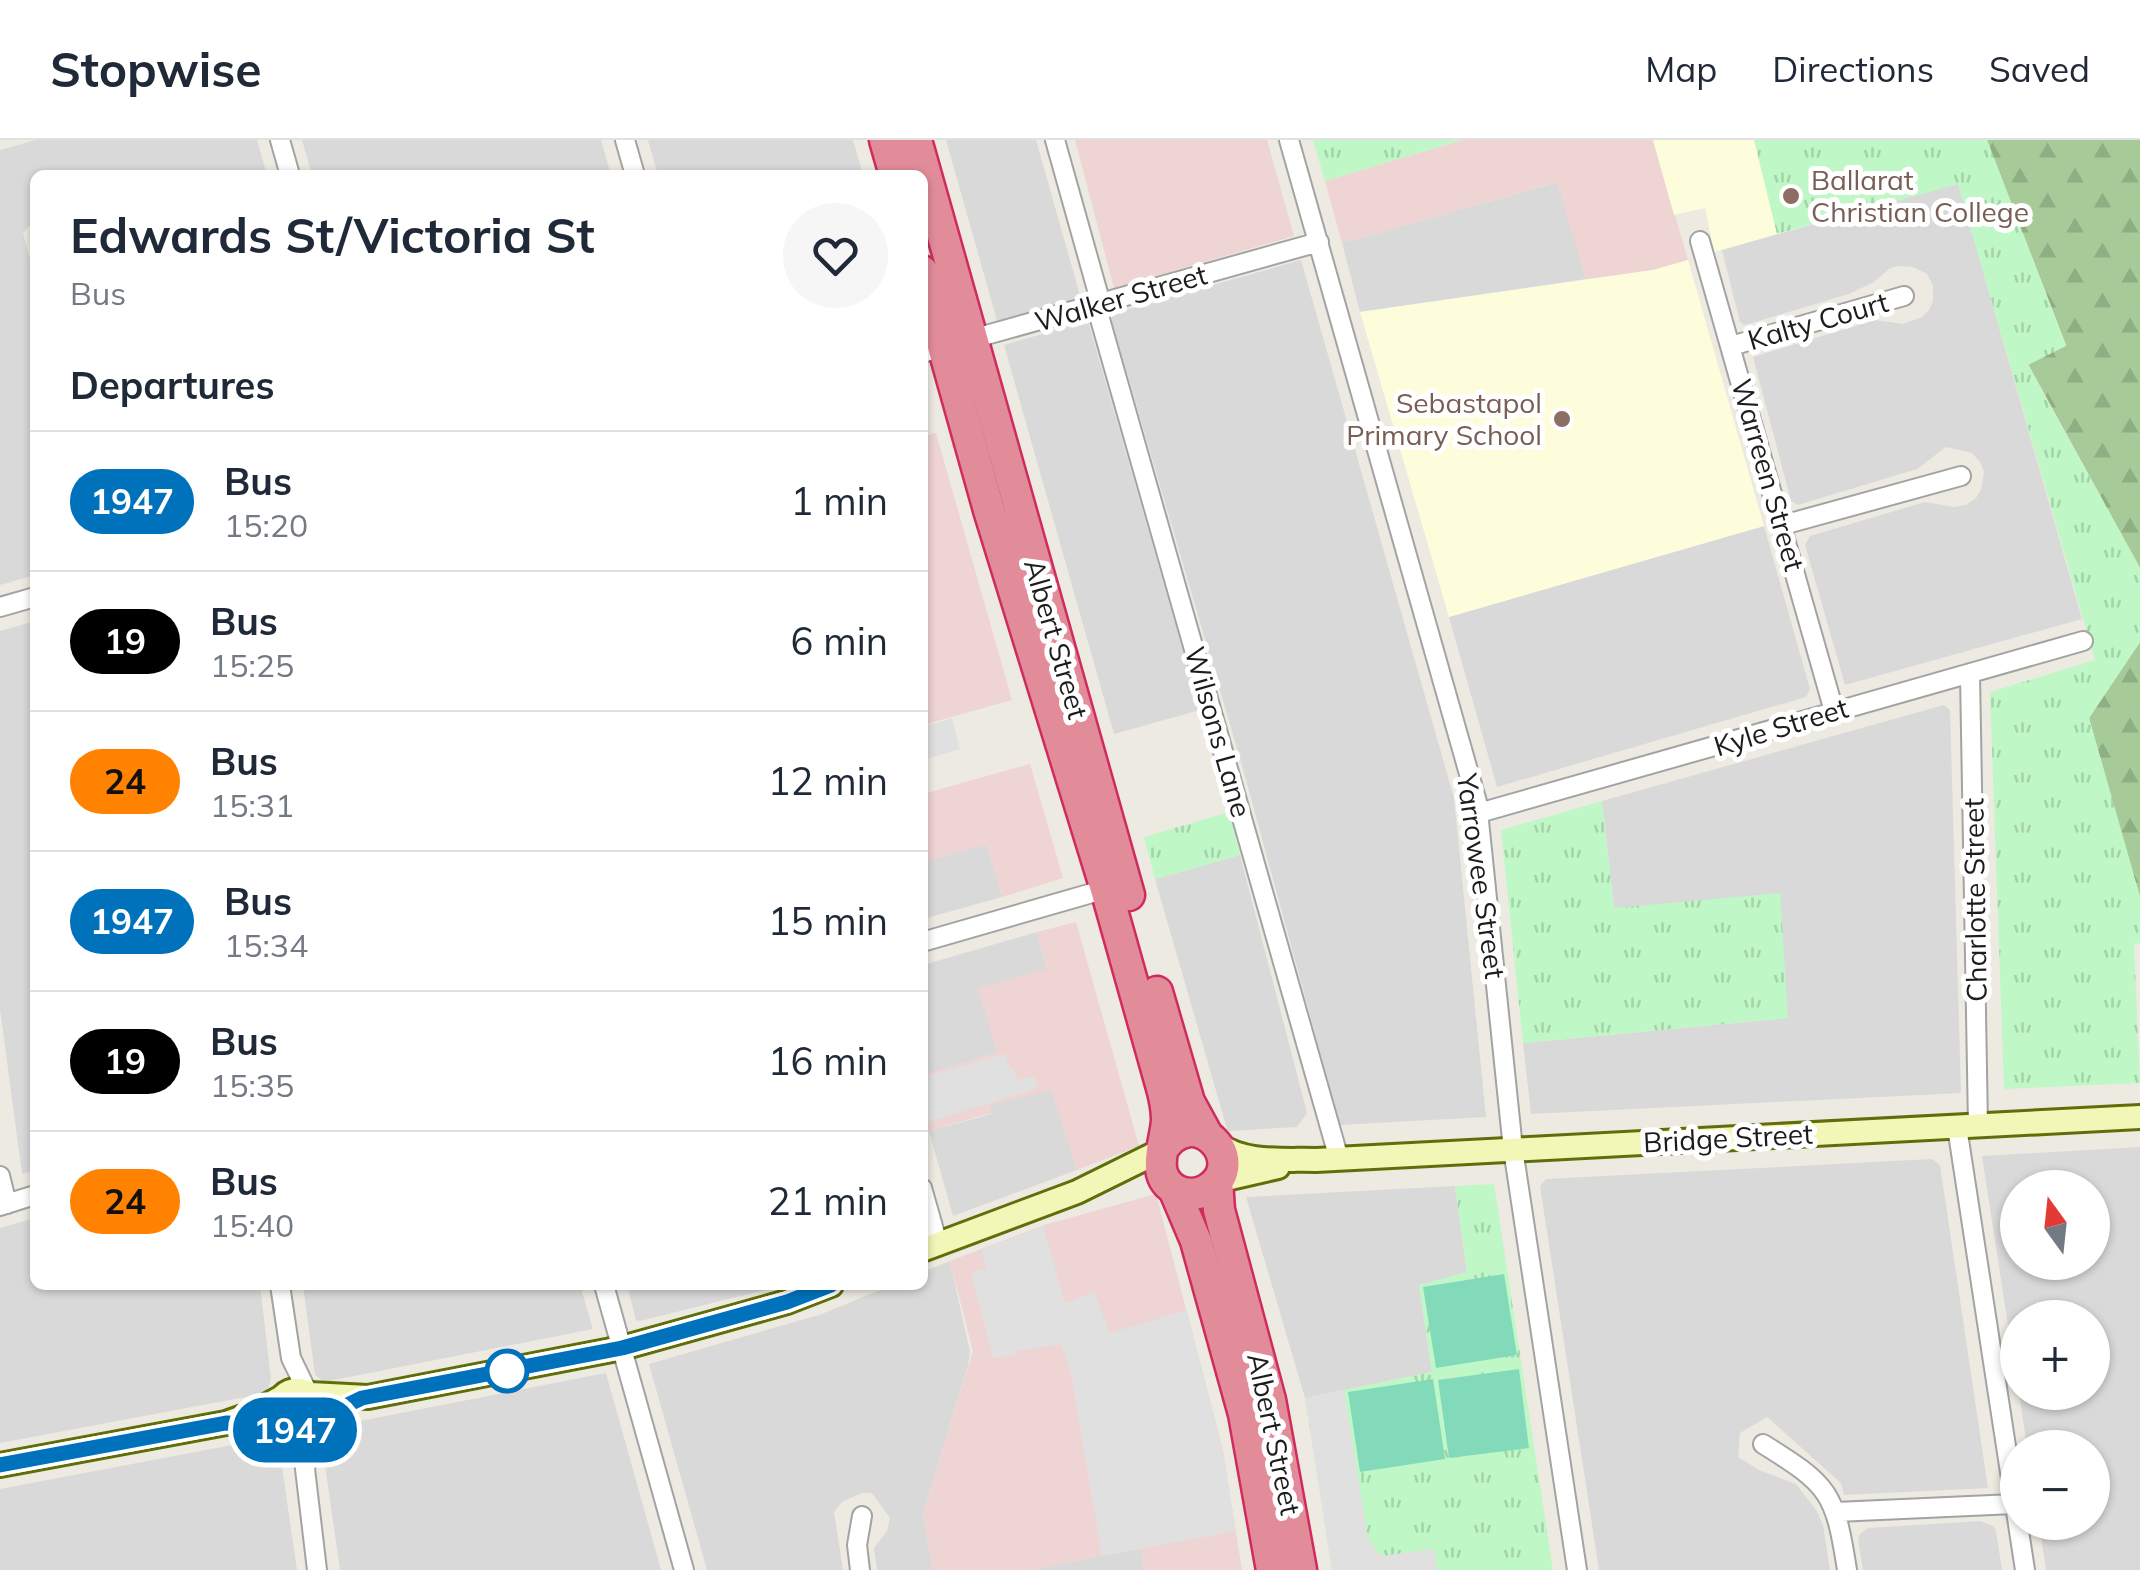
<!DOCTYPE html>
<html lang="en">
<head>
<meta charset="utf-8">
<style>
	:root { --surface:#fff; --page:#f6f6f7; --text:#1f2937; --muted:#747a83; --line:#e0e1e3 }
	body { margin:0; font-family:Mulish,sans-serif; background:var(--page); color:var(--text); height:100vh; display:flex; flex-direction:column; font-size:38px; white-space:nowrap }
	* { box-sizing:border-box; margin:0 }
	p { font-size:32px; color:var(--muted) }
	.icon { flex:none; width:55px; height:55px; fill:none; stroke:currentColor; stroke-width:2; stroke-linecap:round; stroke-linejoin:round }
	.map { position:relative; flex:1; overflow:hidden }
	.panel { position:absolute; left:30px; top:30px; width:898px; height:1120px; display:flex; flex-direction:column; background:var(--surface); border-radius:15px; box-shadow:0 2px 8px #0004 }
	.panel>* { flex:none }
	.badge { padding:0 20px; border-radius:32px; font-size:35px; line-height:65px }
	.needle { width:65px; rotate:345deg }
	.fabs { position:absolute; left:2000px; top:1030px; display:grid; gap:20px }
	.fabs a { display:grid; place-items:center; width:110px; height:110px; border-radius:50%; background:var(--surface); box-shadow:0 2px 8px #0004; font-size:50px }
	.map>.badge { position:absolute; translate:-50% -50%; box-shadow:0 0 0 5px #fff }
	h2 { padding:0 40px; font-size:38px; line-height:90px }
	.round { display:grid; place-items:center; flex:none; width:105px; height:105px; border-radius:52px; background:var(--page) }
	.headline { display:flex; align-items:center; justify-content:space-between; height:170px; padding:0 40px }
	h1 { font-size:48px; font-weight:700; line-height:75px }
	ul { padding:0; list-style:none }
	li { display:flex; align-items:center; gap:30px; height:140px; padding:0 40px; border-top:2px solid var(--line) }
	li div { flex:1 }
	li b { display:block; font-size:38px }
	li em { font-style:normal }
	li .badge { min-width:110px; font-weight:700; text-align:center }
	header { display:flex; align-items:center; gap:60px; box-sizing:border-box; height:140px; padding:0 50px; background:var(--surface); border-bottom:2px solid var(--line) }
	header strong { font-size:48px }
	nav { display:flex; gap:55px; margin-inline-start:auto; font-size:35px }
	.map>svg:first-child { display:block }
	.residential { fill:#dad9d9; fill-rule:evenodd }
	.commercial { fill:#eed4d2 }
	.education { fill:#fdfddb }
	.forest { fill:url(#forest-firs) }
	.park { fill:url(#park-tufts) }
	.pitch { fill:#83daba }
	.parking { fill:#e0e0e0 }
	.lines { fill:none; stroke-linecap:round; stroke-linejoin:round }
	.street-casing { stroke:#a3a3a3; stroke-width:22 }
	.secondary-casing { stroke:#606e09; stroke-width:28 }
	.highway-casing { stroke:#d02b5f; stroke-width:35 }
	.street { stroke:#fff; stroke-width:18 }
	.secondary { stroke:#f2f6b7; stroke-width:22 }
	.highway { stroke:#e28c9a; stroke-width:30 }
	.line-casing { stroke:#fff; stroke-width:22 }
	.line { stroke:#0072bc; stroke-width:15 }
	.education-dot { fill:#8d6e63; stroke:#fff; stroke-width:4 }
	.stop-dot { fill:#fff; stroke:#0072bc; stroke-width:5 }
	.labels { text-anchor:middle; stroke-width:10; stroke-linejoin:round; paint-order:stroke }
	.education-label { font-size:28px; fill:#785e54; stroke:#fff; text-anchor:start }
	.street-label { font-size:28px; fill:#1c1c1c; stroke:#fff }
</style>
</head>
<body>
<header>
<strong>Stopwise</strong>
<nav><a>Map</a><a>Directions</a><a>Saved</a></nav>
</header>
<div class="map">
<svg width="2140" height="1430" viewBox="0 0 2140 1430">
	<defs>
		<pattern id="forest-firs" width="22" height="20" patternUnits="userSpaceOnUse" patternTransform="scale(2.5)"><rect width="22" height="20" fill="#a6cb99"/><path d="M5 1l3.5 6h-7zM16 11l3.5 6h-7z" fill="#8eae83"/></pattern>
		<pattern id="park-tufts" width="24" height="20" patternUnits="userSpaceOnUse" patternTransform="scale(2.5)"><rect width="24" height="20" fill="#c0f7c6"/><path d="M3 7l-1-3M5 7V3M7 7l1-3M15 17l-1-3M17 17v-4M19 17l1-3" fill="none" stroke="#a4d3aa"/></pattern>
	</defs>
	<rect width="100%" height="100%" fill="#edeae2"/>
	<path class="residential" d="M 36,0 L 257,0 L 267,35 L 35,35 L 35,80 L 23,93 L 31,123 L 35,125 L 35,435 L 0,445 L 0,10 Z
		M 302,0 L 601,0 L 611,35 L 312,35 Z
		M 648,0 L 853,0 L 863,35 L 658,35 Z
		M 946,0 L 1036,0 L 1081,159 L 998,184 Z
		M 1558,42 L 1586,139 L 1360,172 L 1342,103 Z
		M 1958,43 L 2082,479 L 1845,545 L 1805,405 L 1810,396 L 1925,362 L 1954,367 L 1966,365 L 1976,358 L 1981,350 L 1984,332 L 1980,322 L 1972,313 L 1946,307 L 1917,329 L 1798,365 L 1791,361 L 1753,217 L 1875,180 L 1903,184 L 1922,177 L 1929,170 L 1933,161 L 1933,146 L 1927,134 L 1913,127 L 1900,126 L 1890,128 L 1874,142 L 1849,154 L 1745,185 L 1740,182 L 1722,110 Z
		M 1301,120 L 1454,658 L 1486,977 L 1340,985 L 1243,629 L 1111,178 L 1115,173 Z
		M 1088,181 L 1200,570 L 1114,594 L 1004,205 Z
		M 1764,386 L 1810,549 L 1806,557 L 1497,647 L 1449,477 Z
		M 35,481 L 35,1030 L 22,1034 L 0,869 L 0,491 Z
		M 1944,565 L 1950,570 L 1961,953 L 1531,974 L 1523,903 L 1788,878 L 1614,768 L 1602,661 Z
		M 987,704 L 1002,757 L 923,779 L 923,722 Z
		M 1240,715 L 1307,973 L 1297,987 L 1229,991 L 1227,989 L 1155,739 Z
		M 1037,792 L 1047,829 L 997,913 L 923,935 L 923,825 Z
		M 1052,949 L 1077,1030 L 953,1076 L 929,991 L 991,974 L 989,965 Z
		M 2140,1007 L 2140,1430 L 2046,1430 L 2039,1383 L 2092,1382 L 2092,1308 L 2027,1307 L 2019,1253 L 2092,1252 L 2092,1178 L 2018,1178 L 2017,1244 L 1982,1016 ZM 2018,1048 L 2092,1048 L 2092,1122 L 2018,1122 Z
		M 1932,1019 L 1940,1025 L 1988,1348 L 1844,1355 L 1841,1343 L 1767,1277 L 1740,1293 L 1738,1317 L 1759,1330 L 1796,1344 L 1817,1371 L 1823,1385 L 1830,1430 L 1599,1430 L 1540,1046 L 1546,1039 Z
		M 1455,1046 L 1467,1133 L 1419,1145 L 1432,1232 L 1305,1258 L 1246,1057 Z
		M 35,1078 L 35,1145 L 260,1145 L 271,1239 L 268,1249 L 261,1254 L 0,1303 L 0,1088 Z
		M 950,1121 L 970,1212 L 968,1226 L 923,1374 L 933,1430 L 877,1430 L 874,1408 L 887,1391 L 890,1378 L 872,1353 L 862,1353 L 842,1362 L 834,1372 L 843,1430 L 707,1430 L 649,1224 L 822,1174 L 892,1145 L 922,1145 L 923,1132 Z
		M 303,1145 L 580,1145 L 593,1189 L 324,1242 L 315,1235 Z
		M 627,1145 L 785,1145 L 640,1181 L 636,1180 Z
		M 606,1233 L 661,1430 L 340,1430 L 321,1297 L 329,1287 Z
		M 264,1299 L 280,1313 L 297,1430 L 0,1430 L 0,1349 Z
		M 1981,1381 L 1993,1386 L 1996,1391 L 2002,1430 L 1863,1430 L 1858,1400 L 1860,1394 L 1868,1388 Z
		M 1140,1408 L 1144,1430 L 1033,1430 Z"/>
	<path class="commercial" d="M 1075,0 L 1267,0 L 1294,96 L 1114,148 Z
		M 1462,0 L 1653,0 L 1688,120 L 1653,130 L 1586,139 L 1557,42 L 1342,103 L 1325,41 Z
		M 936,293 L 1012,560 L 923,585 L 922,297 Z
		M 1030,624 L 1063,738 L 1002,757 L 987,704 L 923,722 L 923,654 Z
		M 1076,782 L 1139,1006 L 1077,1030 L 1051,950 L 990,965 L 991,973 L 929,991 L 923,968 L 923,935 L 997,913 L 978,848 L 1047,829 L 1037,792 Z
		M 1156,1054 L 1223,1311 L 1242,1430 L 1144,1430 L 1140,1408 L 1033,1430 L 933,1430 L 923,1374 L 973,1211 L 950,1121 L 1044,1085 Z"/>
	<path class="education" d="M 1653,0 L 1945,0 L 1958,43 L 1714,112 L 1705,68 L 1674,75 Z
		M 1688,120 L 1764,386 L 1449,477 L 1360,172 L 1653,130 Z"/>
	<path class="forest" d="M 1987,0 L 2140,0 L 2140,428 L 2028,224 L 2066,205 Z
		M 2140,502 L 2140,755 L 2139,756 L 2089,578 Z"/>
	<path class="park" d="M 1313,0 L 1461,0 L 1325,41 Z
		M 1754,0 L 1987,0 L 2066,206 L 2028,225 L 2140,428 L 2140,502 L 2089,578 L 2140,756 L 2140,803 L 2134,804 L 2140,943 L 2004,949 L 1990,552 L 2095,520 L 1958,44 L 1777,94 Z
		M 1602,661 L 1614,768 L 1780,753 L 1788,878 L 1523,903 L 1501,690 Z
		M 1229,672 L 1240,715 L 1155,739 L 1144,697 Z
		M 1494,1044 L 1553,1430 L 1332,1430 L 1305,1258 L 1432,1232 L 1419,1145 L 1467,1132 L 1455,1046 Z"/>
	<path class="pitch" d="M 1504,1134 L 1517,1215 L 1436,1228 L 1423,1147 Z
		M 1519,1229 L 1529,1308 L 1449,1318 L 1438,1240 Z
		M 1433,1239 L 1445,1319 L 1360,1332 L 1348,1252 Z"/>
	<path class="parking" d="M 952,578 L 960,609 L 923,620 L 923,587 Z
		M 1005,914 L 1010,928 L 1014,928 L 1018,940 L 1034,936 L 1038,948 L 926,983 L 923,969 L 923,937 Z
		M 1043,1086 L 1065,1163 L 1094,1152 L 1110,1193 L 1187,1170 L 1223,1311 L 1236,1391 L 1102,1416 L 1072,1238 L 1061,1204 L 1017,1211 L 1016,1215 L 993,1218 L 971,1133 L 986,1128 L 981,1110 Z
		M 1344,1250 L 1368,1399 L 1381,1416 L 1434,1409 L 1437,1430 L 1332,1430 L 1305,1258 Z"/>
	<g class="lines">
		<g class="street-casing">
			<path id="street" d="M 280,0 L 290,35
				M 625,0 L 635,35
				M 1055,0 L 1101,164
				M 1289,0 L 1477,662 L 1513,1009 L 1577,1430
				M 1700,101 L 1834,571
				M 1096,165 L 1339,1019
				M 1731,206 L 1904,156
				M 922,213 L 1319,102
				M 1783,385 L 1961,336
				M 0,467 L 35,457
				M 1970,534 L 1978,986
				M 1479,673 L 2083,501
				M 922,802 L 1106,749
				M 1957,987 L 2025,1430
				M 0,1036 L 7,1064
				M 922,1048 L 938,1104
				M 0,1066 L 35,1055
				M 280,1145 L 291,1218 L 308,1253
				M 604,1145 L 684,1430
				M 314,1282 L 305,1329 L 317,1430
				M 287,1288 L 304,1324
				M 1763,1304 C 1829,1345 1835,1352 1847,1430
				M 1836,1372 L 2014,1364
				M 860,1430 L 857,1405 L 862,1376"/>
		</g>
		<g class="secondary-casing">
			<path id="secondary" d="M 1218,1004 C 1244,1024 1285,1019 1316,1020 L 2140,977
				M 1217,1041 L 1278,1027
				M 922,1110 L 1077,1052 L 1162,1010
				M277 1270a20 20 0 1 1 40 0a20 20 0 1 1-40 0Z
				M 310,1254 L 368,1257 L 622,1208 L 787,1162 L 831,1145
				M 0,1325 L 226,1283 L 251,1274 L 282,1257"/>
		</g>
		<g class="highway-casing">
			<path id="highway" d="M 885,0 L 895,35
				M 916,0 L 1129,755
				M 922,131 L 989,370 L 1106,749 L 1162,948 C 1165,959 1167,969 1167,980 C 1166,1004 1148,1037 1178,1051 C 1187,1055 1199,1055 1208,1049 C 1251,1022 1194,960 1162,1010
				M 1157,852 L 1189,962 L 1207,995
				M 1217,1041 L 1219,1070 L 1270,1260 L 1301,1430
				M 1174,1049 L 1196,1101 L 1244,1274 L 1272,1430"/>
		</g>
		<use href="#street" class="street"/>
		<use href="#secondary" class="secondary"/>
		<use href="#highway" class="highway"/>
	</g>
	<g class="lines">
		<g class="line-casing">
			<path id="line" d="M 0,1325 L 226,1283 L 266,1284 L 298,1290 L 307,1288 L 316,1280 L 362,1258 L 622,1208 L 787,1162 L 831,1145"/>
		</g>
		<use href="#line" class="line"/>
	</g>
	<g class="education-dot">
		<circle cx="1791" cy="56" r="10"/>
		<circle cx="1562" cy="279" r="10"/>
	</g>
	<circle class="stop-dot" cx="507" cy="1231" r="20"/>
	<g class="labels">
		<g class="education-label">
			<text x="1811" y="50">Ballarat<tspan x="1811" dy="32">Christian College</tspan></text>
			<text x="1542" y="273" text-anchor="end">Sebastapol<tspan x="1542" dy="32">Primary School</tspan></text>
		</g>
		<g class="street-label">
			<text transform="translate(1121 158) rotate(-16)" y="10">Walker Street</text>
			<text transform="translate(1818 181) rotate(-16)" y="10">Kalty Court</text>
			<text transform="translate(1768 335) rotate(74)" y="10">Warreen Street</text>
			<text transform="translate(1056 499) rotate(74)" y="10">Albert Street</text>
			<text transform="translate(1781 587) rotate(-17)" y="10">Kyle Street</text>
			<text transform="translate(1218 592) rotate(74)" y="10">Wilsons Lane</text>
			<text transform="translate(1481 736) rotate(82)" y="10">Yarrowee Street</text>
			<text transform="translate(1975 760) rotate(-91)" y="10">Charlotte Street</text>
			<text transform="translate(1728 998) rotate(-3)" y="10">Bridge Street</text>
			<text transform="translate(1274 1294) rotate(78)" y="10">Albert Street</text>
		</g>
	</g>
</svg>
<div class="fabs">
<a><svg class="needle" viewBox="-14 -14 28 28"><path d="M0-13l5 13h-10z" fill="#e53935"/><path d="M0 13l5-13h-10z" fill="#747a83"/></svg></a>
<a>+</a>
<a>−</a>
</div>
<b class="badge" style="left:295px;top:1290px;background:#0072bc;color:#fff">1947</b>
<section class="panel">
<div class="headline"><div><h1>Edwards St/Victoria St</h1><p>Bus</p></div><a class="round"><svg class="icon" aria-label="heart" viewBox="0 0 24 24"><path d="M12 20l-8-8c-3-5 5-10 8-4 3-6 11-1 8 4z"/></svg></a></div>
<h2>Departures</h2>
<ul>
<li><span class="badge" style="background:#0072bc;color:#fff">1947</span><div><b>Bus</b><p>15:20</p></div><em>1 min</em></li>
<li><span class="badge" style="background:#000;color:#fff">19</span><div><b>Bus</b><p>15:25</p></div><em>6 min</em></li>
<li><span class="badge" style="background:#ff8200;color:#111">24</span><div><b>Bus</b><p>15:31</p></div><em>12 min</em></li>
<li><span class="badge" style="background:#0072bc;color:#fff">1947</span><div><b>Bus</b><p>15:34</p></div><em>15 min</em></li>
<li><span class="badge" style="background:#000;color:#fff">19</span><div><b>Bus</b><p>15:35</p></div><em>16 min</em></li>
<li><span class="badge" style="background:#ff8200;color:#111">24</span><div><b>Bus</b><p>15:40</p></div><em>21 min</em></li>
</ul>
</section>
</div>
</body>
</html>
